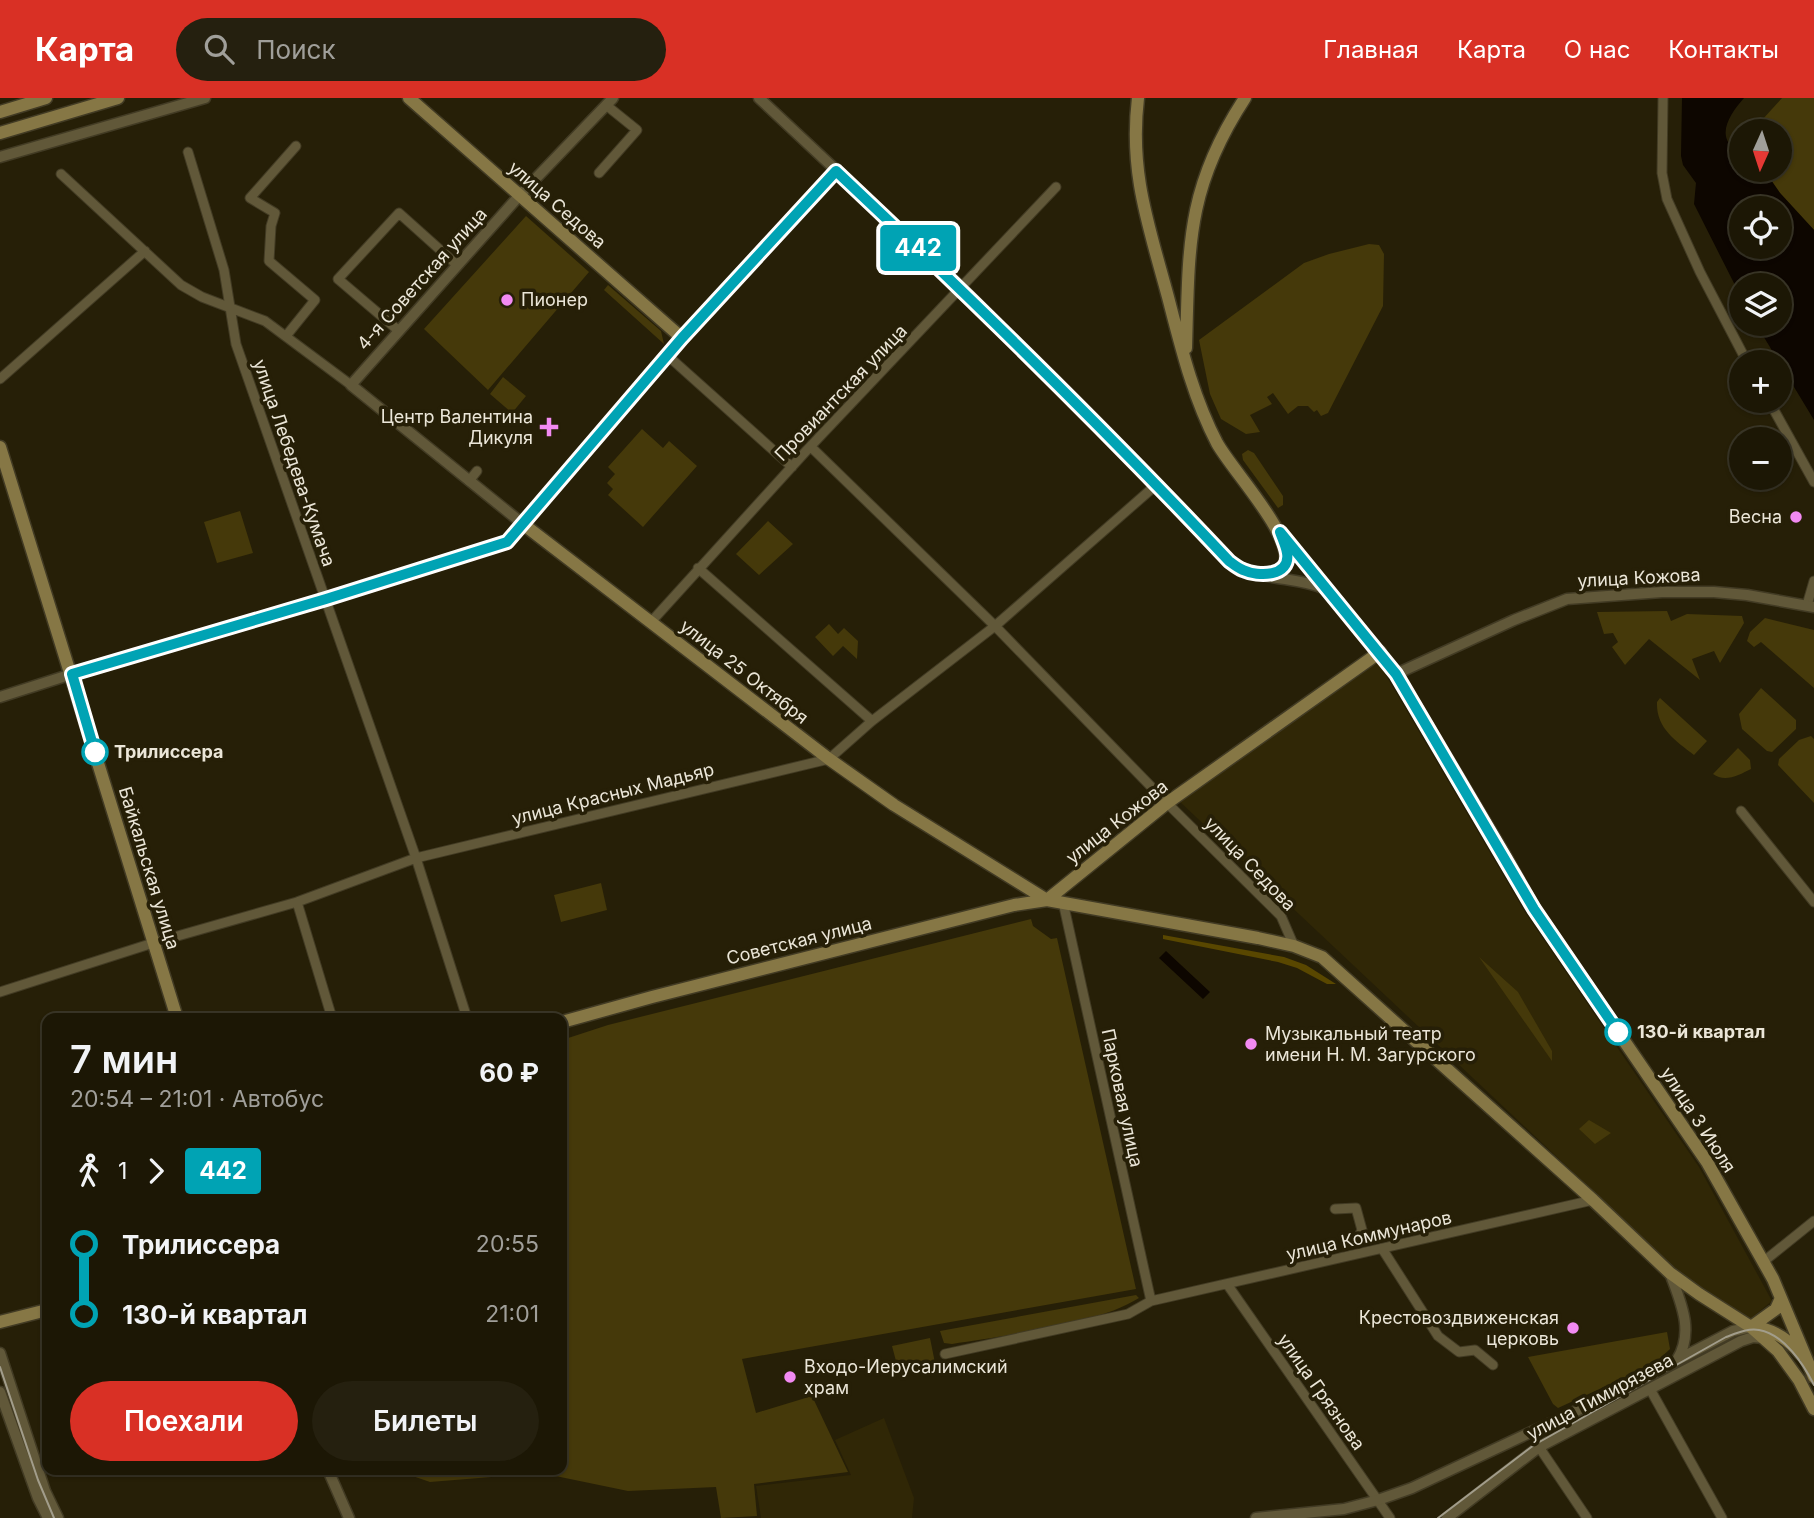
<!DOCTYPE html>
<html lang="ru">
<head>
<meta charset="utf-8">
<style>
	:root { --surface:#1c1705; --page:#25200f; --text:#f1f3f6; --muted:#a09f9a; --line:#3a3627; --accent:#d93025 }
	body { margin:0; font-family:Inter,sans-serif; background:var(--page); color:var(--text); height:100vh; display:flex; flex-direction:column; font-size:26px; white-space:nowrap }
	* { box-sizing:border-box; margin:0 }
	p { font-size:23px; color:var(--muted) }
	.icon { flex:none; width:38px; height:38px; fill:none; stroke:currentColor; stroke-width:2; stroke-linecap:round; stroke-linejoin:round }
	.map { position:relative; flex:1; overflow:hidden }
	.drawer { position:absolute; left:42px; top:915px; width:525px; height:462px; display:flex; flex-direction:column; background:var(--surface); border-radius:14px; box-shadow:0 2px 5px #0004,0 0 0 2px var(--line) }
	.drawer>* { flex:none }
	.badge { padding:0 14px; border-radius:5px; font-size:24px; line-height:46px }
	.needle { width:46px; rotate:183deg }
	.buttons { position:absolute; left:1729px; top:21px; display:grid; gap:14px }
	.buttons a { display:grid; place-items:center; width:63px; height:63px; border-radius:50%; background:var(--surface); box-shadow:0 2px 5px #0004,0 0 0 2px var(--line); font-size:35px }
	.map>.badge { position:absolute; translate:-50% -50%; box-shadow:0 0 0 4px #fff }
	.legs { display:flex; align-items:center; gap:10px; height:77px; padding:0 28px; font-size:23px }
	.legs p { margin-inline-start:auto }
	.head { display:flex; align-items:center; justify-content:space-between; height:119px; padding:0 28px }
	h1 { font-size:38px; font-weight:600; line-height:52px }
	.cta { display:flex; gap:14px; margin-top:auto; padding:14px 28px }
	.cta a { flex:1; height:80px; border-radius:42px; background:var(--accent); color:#fff; font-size:28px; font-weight:600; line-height:80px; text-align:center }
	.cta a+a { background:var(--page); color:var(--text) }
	ul { padding:0 28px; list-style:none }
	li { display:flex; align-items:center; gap:24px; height:70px; font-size:26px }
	li i { display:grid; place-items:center; width:10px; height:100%; margin:0 9px; background:currentColor }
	li i::after { content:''; width:18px; height:18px; margin:-9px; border:5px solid; border-radius:50%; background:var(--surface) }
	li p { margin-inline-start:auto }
	li:first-child i { background:linear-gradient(#0000 50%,currentColor 0) }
	li:last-child i { background:linear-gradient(currentColor 50%,#0000 0) }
	header { display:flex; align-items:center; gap:42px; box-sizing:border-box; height:98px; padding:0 35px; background:var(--accent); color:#fff }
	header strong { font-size:33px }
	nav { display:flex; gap:38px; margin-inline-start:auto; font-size:24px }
	.search { width:490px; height:63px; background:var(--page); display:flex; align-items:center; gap:18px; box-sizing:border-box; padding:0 24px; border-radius:38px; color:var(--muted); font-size:26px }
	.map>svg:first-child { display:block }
	.built { fill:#302706 }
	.green { fill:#45390a }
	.forest { fill:#594700 }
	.water { fill:#0d0600; fill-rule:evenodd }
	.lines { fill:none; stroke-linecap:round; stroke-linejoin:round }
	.minor-casing { stroke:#423b24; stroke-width:11 }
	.tertiary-casing { stroke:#423b24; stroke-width:13 }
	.secondary-casing { stroke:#423b24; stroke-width:15 }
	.minor { stroke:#615839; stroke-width:9 }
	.tertiary { stroke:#615839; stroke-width:10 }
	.secondary { stroke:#867745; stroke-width:12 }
	.tram { stroke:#a29d8b; stroke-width:2 }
	.line-1-casing { stroke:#fff; stroke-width:16 }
	.line-1 { stroke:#00a3b4; stroke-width:10 }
	.poi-dot { fill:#f28af2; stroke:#261f07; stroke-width:2.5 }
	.stop-1-dot { fill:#fff; stroke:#00a3b4; stroke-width:3.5 }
	.labels { text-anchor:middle; stroke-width:7; stroke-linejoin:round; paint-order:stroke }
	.street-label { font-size:18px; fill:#ebe6d8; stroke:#261f07 }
	.poi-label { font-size:18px; fill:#ebe6d8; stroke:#261f07; text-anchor:start }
	.stop-label { font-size:18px; font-weight:bold; fill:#ebe6d8; stroke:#261f07; text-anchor:start }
</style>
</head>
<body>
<header>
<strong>Карта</strong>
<div class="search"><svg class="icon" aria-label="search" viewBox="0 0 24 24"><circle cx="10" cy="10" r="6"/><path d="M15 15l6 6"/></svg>Поиск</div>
<nav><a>Главная</a><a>Карта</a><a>О нас</a><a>Контакты</a></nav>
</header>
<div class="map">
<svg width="1814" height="1420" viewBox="0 0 1814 1420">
	<rect width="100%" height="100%" fill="#261f07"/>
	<path class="built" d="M 1378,564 L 1526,816 L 1699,1069 L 1772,1203 L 1750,1221 L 1680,1175 L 1179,703 Z
		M 884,1320 L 914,1400 L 912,1420 L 761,1420 L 756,1388 L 851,1377 L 835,1342 Z"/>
	<path class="green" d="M 1782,0 L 1814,0 L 1814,132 L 1780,95 L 1764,72 L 1780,72 L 1780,33 L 1752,33 Z
		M 526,118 L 589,174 L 488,292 L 424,231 Z
		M 1369,146 L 1379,147 L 1384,156 L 1383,208 L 1328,315 L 1321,318 L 1317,312 L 1314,314 L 1308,308 L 1298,308 L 1288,316 L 1273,295 L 1267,299 L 1272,306 L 1250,317 L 1260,334 L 1246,336 L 1221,321 L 1210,296 L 1199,242 L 1304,165 L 1329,156 Z
		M 608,187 L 661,233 L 664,246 L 604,192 Z
		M 503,279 L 526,298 L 512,315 L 490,296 Z
		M 642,331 L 663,350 L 669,343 L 697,368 L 643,429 L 608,397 L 613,391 L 607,385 L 615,376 L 608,369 Z
		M 1248,352 L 1254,355 L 1283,398 L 1283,407 L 1278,410 L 1243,362 L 1242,356 Z
		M 240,413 L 253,455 L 217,465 L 204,424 Z
		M 768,423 L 793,446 L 759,477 L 736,456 Z
		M 1667,513 L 1671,523 L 1687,516 L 1742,518 L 1744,525 L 1720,565 L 1714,553 L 1692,561 L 1700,582 L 1649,541 L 1625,567 L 1612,549 L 1618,544 L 1613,535 L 1604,536 L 1597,514 Z
		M 1765,520 L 1814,532 L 1814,590 L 1761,544 L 1754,549 L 1747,543 L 1750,534 Z
		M 829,526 L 838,536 L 844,530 L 858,543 L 857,561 L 843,548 L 833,558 L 815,539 Z
		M 1761,590 L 1796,622 L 1796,631 L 1772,654 L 1767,653 L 1742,631 L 1739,616 Z
		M 1660,600 L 1707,643 L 1694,657 C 1675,642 1656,630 1657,604 Z
		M 1811,638 L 1814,641 L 1814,705 L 1778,667 L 1779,661 L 1799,642 Z
		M 1738,650 L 1750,662 L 1751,671 C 1739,677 1725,685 1713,676 Z
		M 601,785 L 607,812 L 561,824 L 554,797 Z
		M 1031,821 L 1033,828 L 1051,841 L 1057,840 L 1136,1191 L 742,1261 L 756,1315 L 812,1298 L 848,1374 L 754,1386 L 757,1418 L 721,1420 L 716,1389 L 628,1393 L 541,1375 L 430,1384 L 395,1372 L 562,1372 L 562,942 L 608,927 Z
		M 1479,859 L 1518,894 L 1552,953 L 1552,963 Z
		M 1589,1022 L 1611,1035 L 1595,1046 L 1579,1031 Z
		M 1136,1197 L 1139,1200 C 1094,1228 1006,1237 952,1246 L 944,1245 L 940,1233 Z
		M 1667,1234 L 1670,1251 L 1654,1266 L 1558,1310 L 1553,1306 L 1528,1259 Z
		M 930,1240 L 935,1265 L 909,1271 L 896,1263 L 892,1248 Z"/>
	<path class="forest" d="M 1163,837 L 1284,859 L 1306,867 L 1336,886 L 1327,886 L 1297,870 L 1278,864 L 1163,841 Z"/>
	<path class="water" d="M 1682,0 L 1744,0 C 1729,17 1713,41 1741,55 L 1741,72 L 1764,72 L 1780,95 L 1814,132 L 1814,322 L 1756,226 L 1780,226 L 1780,187 L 1741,187 L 1741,199 L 1694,106 L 1696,85 L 1683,67 L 1681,58 ZM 1741,110 L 1780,110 L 1780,149 L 1741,149 Z
		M 1166,853 L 1210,894 L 1203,901 L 1159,860 Z"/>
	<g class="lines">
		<g class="minor-casing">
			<path id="minor" d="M 1663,0 L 1662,75 L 1667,101 L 1700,174 L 1747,264
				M 188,54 L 224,172 L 236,246 L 416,760 L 467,920
				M 599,75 L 637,32 L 606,7
				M 61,76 L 181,187 L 202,199 L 265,223 L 351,287
				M 399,233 L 338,181 L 399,115 L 457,167
				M 286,238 L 315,202 L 269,163 L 271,128 L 275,115 L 250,100 L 296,48
				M 682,240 L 837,73
				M 667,257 L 792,369
				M 0,281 L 145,153
				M 1769,303 L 1814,384
				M 811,349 L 995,528 L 1167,705 L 1281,818 L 1294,848
				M 469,383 L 477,373
				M 698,470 L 872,623
				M 1807,507 L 1814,483
				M 651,524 L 807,352 L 1056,89
				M 1741,713 L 1814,804
				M 297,804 L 332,920
				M 1063,804 L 1151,1203
				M 0,894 L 153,845 L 297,804 L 416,760 L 829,661 L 872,623 L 995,528 L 1156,387
				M 1335,1111 L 1356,1110 L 1362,1132 L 1358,1140
				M 1383,1152 L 1438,1238 L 1459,1254 L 1475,1252 L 1493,1267
				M 1763,1164 L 1814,1123
				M 1227,1186 L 1390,1420
				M 945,1256 L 1128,1216 L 1151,1203 L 1593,1102
				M 1650,1291 L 1722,1420
				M 1539,1349 L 1587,1420"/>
		</g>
		<g class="tertiary-casing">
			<path id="tertiary" d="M 759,0 L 962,190 L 1119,349 L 1229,463 C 1263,485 1292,477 1326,491
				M 0,59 L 205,0
				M 523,426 L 351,287 L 519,98 L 613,0
				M 1396,576 L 1514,522 L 1567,501 L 1662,494 L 1714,494 L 1747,497 L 1814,509
				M 0,599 L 72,576
				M 1670,1175 C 1680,1203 1695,1233 1677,1262
				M 0,1255 L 45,1393 L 58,1420
				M 0,1294 L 38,1400 L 48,1420
				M 328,1372 L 349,1420
				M 1256,1420 L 1344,1411 L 1378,1402 L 1412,1390 L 1608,1298 L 1733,1233 L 1751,1229
				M 1447,1420 L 1539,1349 L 1741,1243 L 1753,1239 L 1763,1240"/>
		</g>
		<g class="secondary-casing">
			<path id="secondary" d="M 1138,0 C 1129,75 1149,128 1168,199 C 1181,249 1193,299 1217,345 C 1233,374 1295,438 1285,468 C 1274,479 1260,475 1246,474
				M 0,14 L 46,0
				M 0,35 L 118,0
				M 1186,250 C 1189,147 1186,90 1245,0
				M 0,349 L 177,920
				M 523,426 L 829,661 L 894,707 L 1047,802 L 1258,840 L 1294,848 L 1322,859 L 1593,1102 L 1670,1175 L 1699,1196 L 1751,1229 L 1778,1253 L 1799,1282 L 1814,1311
				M 1280,434 L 1396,576 L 1505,758 L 1534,811 L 1707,1064 L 1773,1181 L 1814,1279
				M 72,576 L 326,501 L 507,444 L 682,240 L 409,0
				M 562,924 L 652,899 L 1014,807 L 1047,802 L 1167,705 L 1380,554
				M 0,1224 L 47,1212
				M 1751,1229 C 1772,1230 1788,1241 1801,1256
				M 1751,1229 L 1776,1211 L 1781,1200"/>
		</g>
		<use href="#minor" class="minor"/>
		<use href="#tertiary" class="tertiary"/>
		<use href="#secondary" class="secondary"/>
		<path class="tram" d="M 0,1269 L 38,1382 L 54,1420
			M 1438,1420 L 1534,1347 L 1726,1239 C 1737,1235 1748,1230 1759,1232 C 1784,1236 1804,1267 1814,1287"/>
	</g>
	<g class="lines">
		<g class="line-1-casing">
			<path id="line-1" d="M 95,654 L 72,576 L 326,501 L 507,444 L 682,240 L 836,73 C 971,200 1102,328 1229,463 C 1233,466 1238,470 1243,472 C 1258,479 1291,479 1287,455 C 1286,448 1282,440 1280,434 L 1396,576 L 1534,811 L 1618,934"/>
		</g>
		<use href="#line-1" class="line-1"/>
	</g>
	<g class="poi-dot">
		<circle cx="507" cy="202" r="7"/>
		<path d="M545.5 318.5h7v7h7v7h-7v7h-7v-7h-7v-7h7z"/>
		<circle cx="1796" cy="419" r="7"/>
		<circle cx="1251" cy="946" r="7"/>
		<circle cx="1573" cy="1230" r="7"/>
		<circle cx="790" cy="1279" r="7"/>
	</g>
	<g class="stop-1-dot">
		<circle cx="95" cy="654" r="12"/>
		<circle cx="1618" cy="934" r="12"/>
	</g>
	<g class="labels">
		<g class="street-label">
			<text transform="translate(557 107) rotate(41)" y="6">улица Седова</text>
			<text transform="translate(422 181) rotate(-48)" y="6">4-я Советская улица</text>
			<text transform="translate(841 295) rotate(-46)" y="6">Провиантская улица</text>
			<text transform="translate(294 365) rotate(71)" y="6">улица Лебедева-Кумача</text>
			<text transform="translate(1639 480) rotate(-3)" y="6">улица Кожова</text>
			<text transform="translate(744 574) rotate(38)" y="6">улица 25 Октября</text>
			<text transform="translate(613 696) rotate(-14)" y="6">улица Красных Мадьяр</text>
			<text transform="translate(1117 724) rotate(-38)" y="6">улица Кожова</text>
			<text transform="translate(1250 766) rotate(46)" y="6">улица Седова</text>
			<text transform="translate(149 770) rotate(73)" y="6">Байкальская улица</text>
			<text transform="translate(799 843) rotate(-14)" y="6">Советская улица</text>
			<text transform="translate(1122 1000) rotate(78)" y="6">Парковая улица</text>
			<text transform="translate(1698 1022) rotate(57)" y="6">улица 3 Июля</text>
			<text transform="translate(1369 1138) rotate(-13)" y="6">улица Коммунаров</text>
			<text transform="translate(1321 1294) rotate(55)" y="6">улица Грязнова</text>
			<text transform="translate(1600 1299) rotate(-28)" y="6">улица Тимирязева</text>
		</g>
		<g class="poi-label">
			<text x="521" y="208">Пионер</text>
			<text x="533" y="325" text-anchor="end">Центр Валентина<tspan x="533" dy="21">Дикуля</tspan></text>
			<text x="1782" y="425" text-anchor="end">Весна</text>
			<text x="1265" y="942">Музыкальный театр<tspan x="1265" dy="21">имени Н. М. Загурского</tspan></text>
			<text x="1559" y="1226" text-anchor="end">Крестовоздвиженская<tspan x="1559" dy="21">церковь</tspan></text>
			<text x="804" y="1275">Входо-Иерусалимский<tspan x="804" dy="21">храм</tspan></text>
		</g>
		<g class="stop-label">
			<text x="114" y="660">Трилиссера</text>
			<text x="1637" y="940">130-й квартал</text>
		</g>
	</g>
</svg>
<div class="buttons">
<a><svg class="needle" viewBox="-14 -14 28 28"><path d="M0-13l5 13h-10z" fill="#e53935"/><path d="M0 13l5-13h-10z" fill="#a09f9a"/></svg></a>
<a><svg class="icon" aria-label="locate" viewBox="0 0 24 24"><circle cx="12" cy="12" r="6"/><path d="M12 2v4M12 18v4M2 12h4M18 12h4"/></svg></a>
<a><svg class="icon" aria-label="layers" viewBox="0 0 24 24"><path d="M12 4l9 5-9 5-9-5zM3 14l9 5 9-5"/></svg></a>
<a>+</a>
<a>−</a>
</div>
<b class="badge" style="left:918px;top:150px;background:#00a3b4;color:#fff">442</b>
<section class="drawer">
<div class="head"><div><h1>7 мин</h1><p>20:54 – 21:01 · Автобус</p></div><b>60 ₽</b></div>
<div class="legs"><svg class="icon" aria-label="walk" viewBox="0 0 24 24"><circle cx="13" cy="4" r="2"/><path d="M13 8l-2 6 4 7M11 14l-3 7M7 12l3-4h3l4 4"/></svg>1<svg class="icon" aria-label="forward" viewBox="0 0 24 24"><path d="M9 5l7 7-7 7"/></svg><b class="badge" style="background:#00a3b4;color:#fff">442</b></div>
<ul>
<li><i style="color:#00a3b4"></i><b>Трилиссера</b><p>20:55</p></li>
<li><i style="color:#00a3b4"></i><b>130-й квартал</b><p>21:01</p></li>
</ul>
<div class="cta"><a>Поехали</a><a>Билеты</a></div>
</section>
</div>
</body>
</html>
